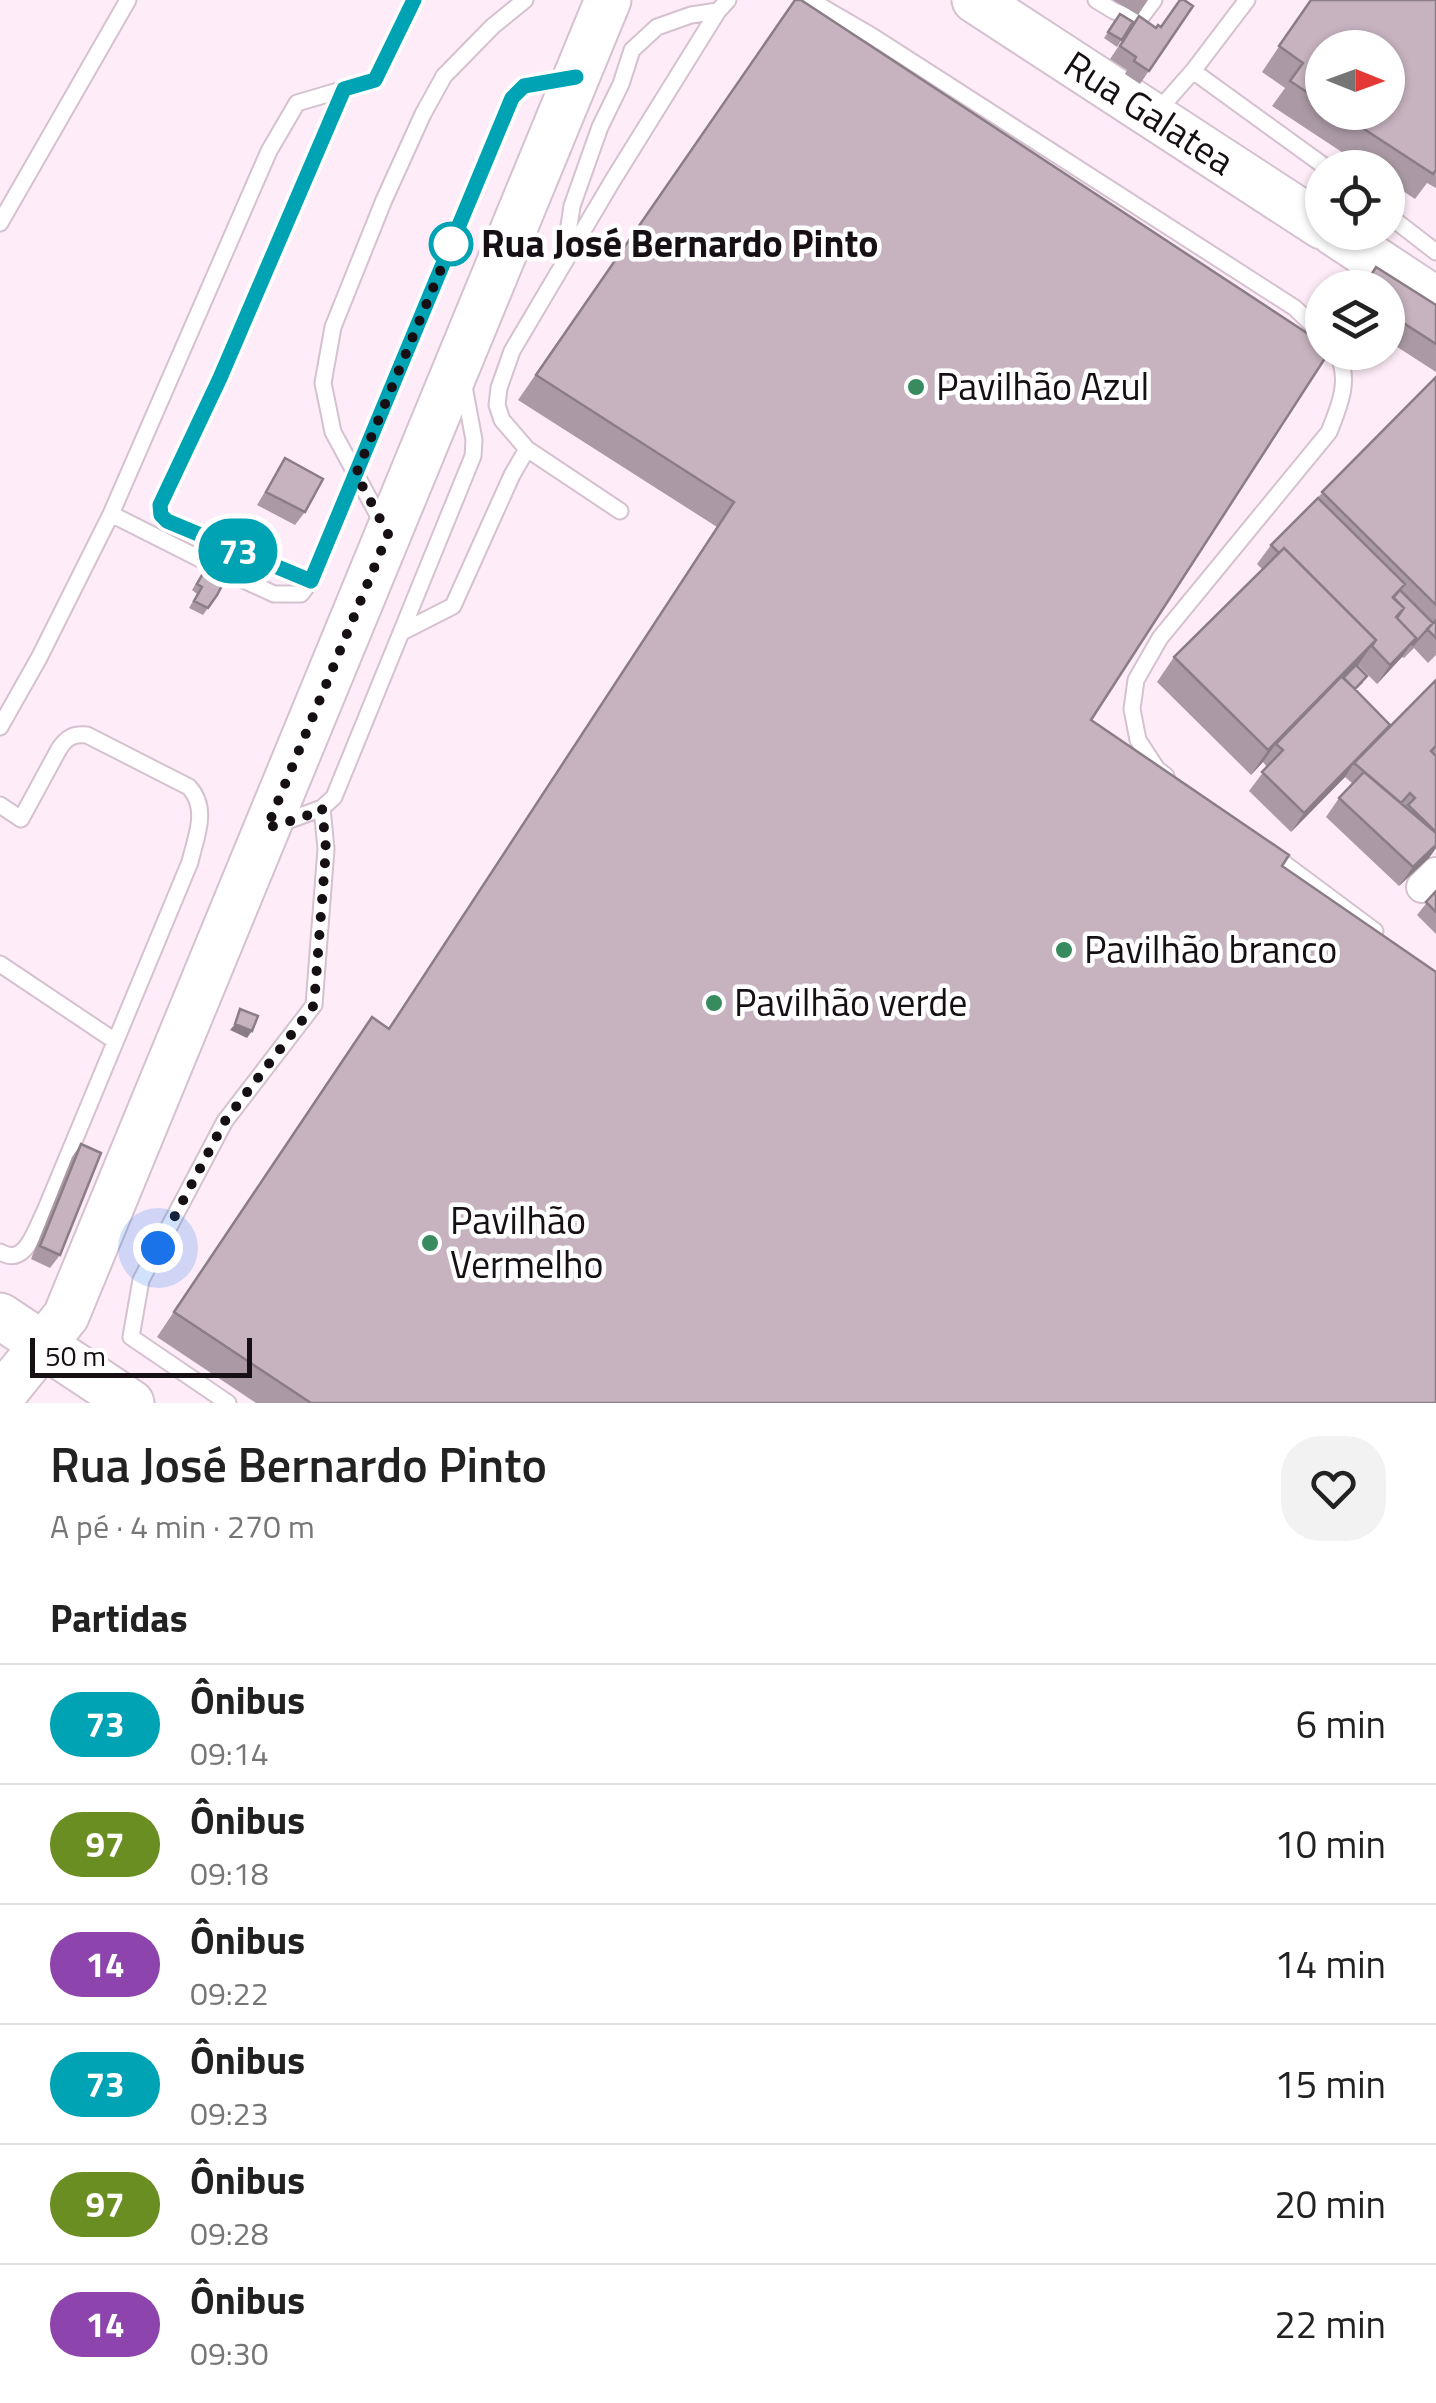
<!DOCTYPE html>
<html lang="pt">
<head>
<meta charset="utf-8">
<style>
	:root { --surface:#fff; --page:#f2f2f2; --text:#222; --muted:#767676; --line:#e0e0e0 }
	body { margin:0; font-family:"Titillium Web",sans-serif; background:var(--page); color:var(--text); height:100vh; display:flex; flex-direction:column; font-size:38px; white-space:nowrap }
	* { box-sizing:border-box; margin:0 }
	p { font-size:32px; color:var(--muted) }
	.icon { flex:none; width:55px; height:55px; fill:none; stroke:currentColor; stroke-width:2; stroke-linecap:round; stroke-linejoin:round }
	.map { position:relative; height:1403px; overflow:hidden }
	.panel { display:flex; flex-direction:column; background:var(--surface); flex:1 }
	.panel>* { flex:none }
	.badge { padding:0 20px; border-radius:32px; font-size:35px; line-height:65px }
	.needle { width:65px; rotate:91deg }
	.fabs { position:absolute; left:1305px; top:30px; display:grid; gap:20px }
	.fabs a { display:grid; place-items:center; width:100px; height:100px; border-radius:50%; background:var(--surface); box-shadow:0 2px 8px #0004; font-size:50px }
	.scale { position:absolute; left:30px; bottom:25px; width:222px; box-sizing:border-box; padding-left:10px; border:5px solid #160f14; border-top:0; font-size:28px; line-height:35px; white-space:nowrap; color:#160f14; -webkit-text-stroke:8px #fff; paint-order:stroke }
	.you { position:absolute; width:50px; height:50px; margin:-25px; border:8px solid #fff; border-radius:50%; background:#1a73e8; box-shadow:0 0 0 15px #1a73e833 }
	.map>.badge { position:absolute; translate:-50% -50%; box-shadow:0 0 0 5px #fff }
	h2 { padding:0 50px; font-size:38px; line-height:90px }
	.round { display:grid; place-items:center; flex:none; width:105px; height:105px; border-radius:40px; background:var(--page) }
	.headline { display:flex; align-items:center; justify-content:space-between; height:170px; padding:0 50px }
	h1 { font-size:48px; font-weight:600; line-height:75px }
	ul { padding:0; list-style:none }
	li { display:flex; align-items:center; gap:30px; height:120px; padding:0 50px; border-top:2px solid var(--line) }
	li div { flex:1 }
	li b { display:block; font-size:38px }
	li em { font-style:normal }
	li .badge { min-width:110px; font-weight:700; text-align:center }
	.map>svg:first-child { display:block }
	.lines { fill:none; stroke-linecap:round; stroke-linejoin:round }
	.lane-casing { stroke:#d5c1cf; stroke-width:19 }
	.street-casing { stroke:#d5c1cf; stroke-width:34 }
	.secondary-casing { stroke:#d5c1cf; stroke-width:49 }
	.lane { stroke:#fff; stroke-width:15 }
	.street { stroke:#fff; stroke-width:30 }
	.secondary { stroke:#fff; stroke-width:45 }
	.wall { fill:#ab9aa5; fill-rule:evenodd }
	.shaded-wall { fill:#8b7d86 }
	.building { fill:#c7b3c0; stroke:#8b7d86; stroke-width:2.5 }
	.line-casing { stroke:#fff; stroke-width:22 }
	.line { stroke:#00a3b4; stroke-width:15 }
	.walk { stroke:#160f14; stroke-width:10; stroke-dasharray:0 18 }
	.stop-dot { fill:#fff; stroke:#00a3b4; stroke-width:5 }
	.poi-dot { fill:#378b5e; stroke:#fff; stroke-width:4 }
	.labels { text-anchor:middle; stroke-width:9; stroke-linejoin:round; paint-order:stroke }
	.street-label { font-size:38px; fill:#160f14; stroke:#fff }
	.stop-label { font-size:38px; font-weight:bold; fill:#160f14; stroke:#fff; text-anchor:start }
	.poi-label { font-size:38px; fill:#160f14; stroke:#fff; text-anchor:start }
</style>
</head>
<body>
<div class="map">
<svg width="1436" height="1403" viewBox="0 0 1436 1403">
	<rect width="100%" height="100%" fill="#feedf9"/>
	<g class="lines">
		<g class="lane-casing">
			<path id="lane" d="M 810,0 L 872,36 L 1295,308 L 1322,334
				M 1096,0 L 1114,11 L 1139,20 L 1154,0
				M 1193,71 L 1327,168
				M 1156,113 L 1193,71 L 1247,0
				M 1388,215 L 1436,252
				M 0,223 L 128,0
				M 565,252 L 572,206 L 600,127 L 621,84 L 632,50 L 657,27 L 691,15 L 718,11
				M 620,511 L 527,449 L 502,420 L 497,405 L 499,388 L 512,351 L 613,180 L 718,11 L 728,0
				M 111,514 L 222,570 L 274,594 L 301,594 L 311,581 L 512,98 L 525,86 L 567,79
				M 384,526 L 333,432 L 323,383 L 333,327 L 384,200 L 423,114 L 444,76 L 493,26 L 525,0
				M 311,581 L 167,521 L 161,515 L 159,505 L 219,377 L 344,89
				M 402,632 L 453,606 L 512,475 L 527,449
				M 0,727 L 39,658 L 111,514 L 269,151 L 297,103 L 375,80 L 414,0
				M 1166,776 L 1157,769 L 1138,740 L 1132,709 L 1136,680 L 1160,638 L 1329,432 C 1339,407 1352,378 1336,352
				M 0,805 L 21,819 L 59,749 C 67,737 73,734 87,735 L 189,787 C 209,809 196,836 190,862 L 45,1211 C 35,1230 26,1267 0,1252
				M 279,824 L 322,808 L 334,797 L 473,456 L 474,440 L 464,386
				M 1269,852 L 1375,931
				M 0,964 L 115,1041
				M 228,1403 L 131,1337 L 141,1280 L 225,1121 L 314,1005 L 326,849 L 322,808"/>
		</g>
		<g class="street-casing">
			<path id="street" d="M 1422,887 L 1436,873"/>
		</g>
		<g class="secondary-casing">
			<path id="secondary" d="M 975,0 L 1322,226
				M 1333,232 L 1436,300
				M 0,1316 L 131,1403
				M 0,1398 L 66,1316 L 608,0"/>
		</g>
		<use href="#lane" class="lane"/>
		<use href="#street" class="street"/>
		<use href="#secondary" class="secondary"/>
	</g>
	<path class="wall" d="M 795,0 L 1091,720 L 1282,866 L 1436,1403 L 256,1403 L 157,1337 L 354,1042 L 389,1028 L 717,527 L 518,400 Z
		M 1113,0 L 1148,0 L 1138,15 Z
		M 1310,0 L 1436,0 L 1436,188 L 1427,183 L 1415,199 L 1388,181 L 1388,168 L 1366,168 L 1272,106 L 1285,88 L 1262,72 ZM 1322,48 L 1388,112 L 1322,112 Z
		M 1193,6 L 1140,84 L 1125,74 L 1127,70 L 1110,59 L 1139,16 L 1156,28 L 1161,27 Z
		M 1120,14 L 1133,22 L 1117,47 L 1104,38 Z
		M 1376,267 L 1436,305 L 1436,372 L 1388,341 L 1388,288 L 1361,288 Z
		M 1436,377 L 1436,655 L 1428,663 L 1414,648 L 1404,658 L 1402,657 L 1377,684 L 1358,665 L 1363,683 L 1355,690 L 1386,730 L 1436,680 L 1436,848 L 1429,858 L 1399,886 L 1326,817 L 1339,798 L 1353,784 L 1345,777 L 1291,832 L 1249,791 L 1267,767 L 1263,762 L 1251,775 L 1157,682 L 1174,657 L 1262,569 L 1257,564 L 1271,545 Z
		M 285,458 L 305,512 L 295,525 L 257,505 Z
		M 222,539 L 217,595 L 203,615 L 189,608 L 197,594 L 192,590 Z
		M 1436,891 L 1436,934 L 1417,915 Z
		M 81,1144 L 60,1255 L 50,1268 L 31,1259 L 72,1157 Z"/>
	<path class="shaded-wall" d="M 1416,638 L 1402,657 L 1377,684 L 1390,665 Z
		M 1376,640 L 1358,665 L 1276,744 L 1263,762 L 1251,775 L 1268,750 Z
		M 1390,725 L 1354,763 L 1345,777 L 1291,832 L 1304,813 Z
		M 1436,845 L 1436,848 L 1429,858 L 1399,886 L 1413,867 Z
		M 235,1024 L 252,1031 L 247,1038 L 230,1030 Z"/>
	<path class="building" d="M 795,0 L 801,0 L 1322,343 L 1322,352 L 1329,352 L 1091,720 L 1289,855 L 1282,866 L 1436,972 L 1436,1403 L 311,1403 L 174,1312 L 372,1017 L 389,1029 L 734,502 L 536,375 Z
		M 1180,0 L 1184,0 L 1193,6 L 1149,71 L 1134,61 L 1136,57 L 1120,46 L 1139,16 L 1156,28 L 1158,25 L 1161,27 Z
		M 1311,0 L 1436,0 L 1436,170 L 1433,174 L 1338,112 L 1388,112 L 1388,48 L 1322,48 L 1322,102 L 1290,81 L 1303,63 L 1279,46 Z
		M 1120,14 L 1133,22 L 1122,40 L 1108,32 Z
		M 1376,267 L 1436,305 L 1436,344 L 1388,313 L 1388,288 L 1363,288 Z
		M 1436,377 L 1436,605 L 1322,492 Z
		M 285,458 L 323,479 L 305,512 L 266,492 Z
		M 1318,498 L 1405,584 L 1393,597 L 1404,608 L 1396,617 L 1416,638 L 1390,665 L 1372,646 L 1376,640 L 1284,548 L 1279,553 L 1271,545 Z
		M 239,522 L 252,530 L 217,595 L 208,608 L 194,601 L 202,587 L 197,584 L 226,533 L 231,536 Z
		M 1284,548 L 1376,640 L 1268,750 L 1174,657 Z
		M 1400,590 L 1433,623 L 1413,645 L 1412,644 L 1416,638 L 1397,618 L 1404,608 L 1393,598 Z
		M 1436,620 L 1436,638 L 1427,629 Z
		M 1356,665 L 1367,676 L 1355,689 L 1343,678 Z
		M 1342,676 L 1390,725 L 1304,813 L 1262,772 L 1283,750 L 1276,744 Z
		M 1436,680 L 1436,746 L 1431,751 L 1436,756 L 1436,832 L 1408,805 L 1415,798 L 1410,793 L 1401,803 L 1354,763 Z
		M 1364,772 L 1436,833 L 1436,845 L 1413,867 L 1339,798 Z
		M 1436,891 L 1436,912 L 1426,902 Z
		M 240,1009 L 258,1016 L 252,1031 L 235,1024 Z
		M 81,1144 L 101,1153 L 60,1255 L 40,1246 Z"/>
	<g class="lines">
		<g class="line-casing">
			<path id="line" d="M 414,0 L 375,80 L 344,89 L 220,378 L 160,505 L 161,515 L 167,521 L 311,581 L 512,98 L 524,86 L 576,77"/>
		</g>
		<use href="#line" class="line"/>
		<path class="walk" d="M 158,1248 L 225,1121 L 314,1005 L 326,849 L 322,808 L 304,817 L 267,828 L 388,534 L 356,474 L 455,235 L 451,244"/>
	</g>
	<circle class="stop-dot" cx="451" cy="244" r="20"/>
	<g class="poi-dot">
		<circle cx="916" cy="387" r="10"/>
		<circle cx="1064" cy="950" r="10"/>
		<circle cx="714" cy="1003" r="10"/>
		<circle cx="430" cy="1243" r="10"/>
	</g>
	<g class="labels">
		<g class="street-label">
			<text transform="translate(1149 113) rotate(33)" y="13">Rua Galatea</text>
		</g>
		<g class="stop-label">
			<text x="481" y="257">Rua José Bernardo Pinto</text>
		</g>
		<g class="poi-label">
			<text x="936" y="400">Pavilhão Azul</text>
			<text x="1084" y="963">Pavilhão branco</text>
			<text x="734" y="1016">Pavilhão verde</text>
			<text x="450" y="1234">Pavilhão<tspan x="450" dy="44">Vermelho</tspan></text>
		</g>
	</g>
</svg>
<div class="fabs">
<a><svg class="needle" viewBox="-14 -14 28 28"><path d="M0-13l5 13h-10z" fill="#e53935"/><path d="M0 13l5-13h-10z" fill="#767676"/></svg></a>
<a><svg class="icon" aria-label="locate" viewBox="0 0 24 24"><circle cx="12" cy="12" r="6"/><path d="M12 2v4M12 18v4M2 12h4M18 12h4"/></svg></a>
<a><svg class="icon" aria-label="layers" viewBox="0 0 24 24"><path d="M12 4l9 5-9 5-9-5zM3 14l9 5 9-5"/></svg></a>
</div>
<div class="scale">50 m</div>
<div class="you" style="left:158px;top:1248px"></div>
<b class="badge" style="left:238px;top:551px;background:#00a3b4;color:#fff">73</b>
</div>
<section class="panel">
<div class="headline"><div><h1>Rua José Bernardo Pinto</h1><p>A pé · 4 min · 270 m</p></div><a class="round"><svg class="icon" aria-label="heart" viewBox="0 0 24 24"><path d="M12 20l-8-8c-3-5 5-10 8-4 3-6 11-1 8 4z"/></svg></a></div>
<h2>Partidas</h2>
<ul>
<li><span class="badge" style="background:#00a3b4;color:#fff">73</span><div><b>Ônibus</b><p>09:14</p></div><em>6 min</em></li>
<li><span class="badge" style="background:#6b8e23;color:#fff">97</span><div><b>Ônibus</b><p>09:18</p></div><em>10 min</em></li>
<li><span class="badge" style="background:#8e44ad;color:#fff">14</span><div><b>Ônibus</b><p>09:22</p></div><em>14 min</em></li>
<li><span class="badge" style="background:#00a3b4;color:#fff">73</span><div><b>Ônibus</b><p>09:23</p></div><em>15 min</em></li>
<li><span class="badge" style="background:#6b8e23;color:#fff">97</span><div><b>Ônibus</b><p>09:28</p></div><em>20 min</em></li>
<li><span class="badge" style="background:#8e44ad;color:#fff">14</span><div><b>Ônibus</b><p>09:30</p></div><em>22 min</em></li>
</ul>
</section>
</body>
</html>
